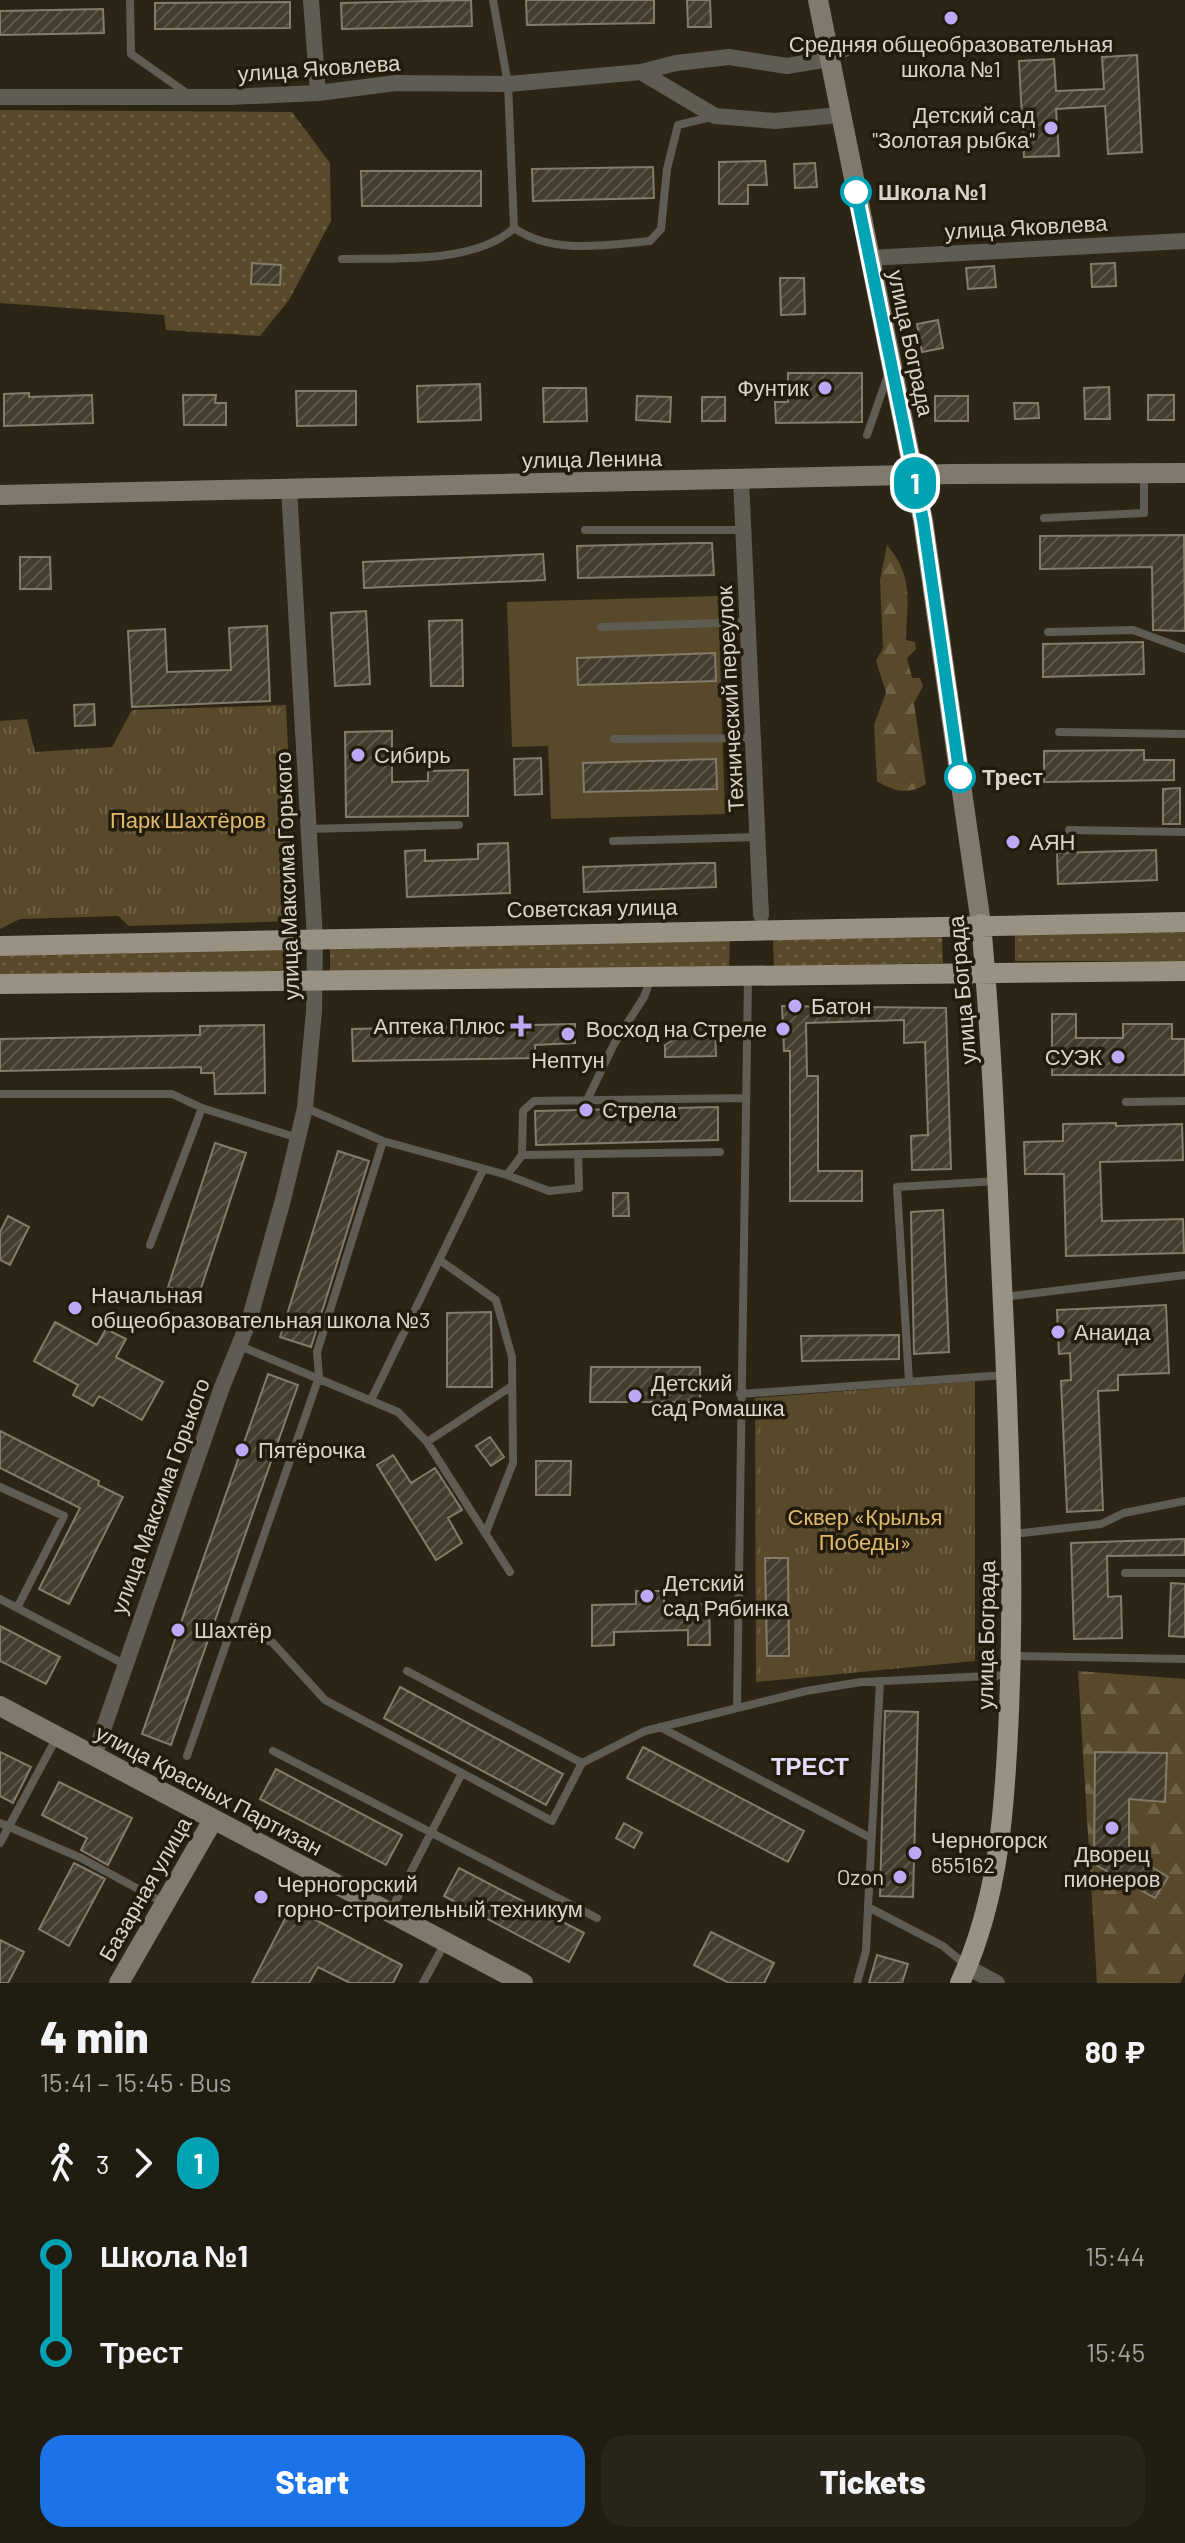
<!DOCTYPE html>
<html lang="en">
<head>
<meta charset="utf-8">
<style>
	:root { --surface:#211c10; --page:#292519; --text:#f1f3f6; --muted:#a2a19f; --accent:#1a73e8 }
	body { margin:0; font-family:Barlow,sans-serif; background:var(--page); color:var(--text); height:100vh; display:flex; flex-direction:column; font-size:30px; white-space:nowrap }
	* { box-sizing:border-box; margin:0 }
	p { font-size:26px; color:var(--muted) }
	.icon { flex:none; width:44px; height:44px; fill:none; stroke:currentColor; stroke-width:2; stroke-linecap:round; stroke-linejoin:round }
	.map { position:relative; height:1983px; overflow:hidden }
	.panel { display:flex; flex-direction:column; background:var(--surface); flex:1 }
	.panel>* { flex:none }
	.badge { padding:0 16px; border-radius:26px; font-size:28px; line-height:52px }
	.map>.badge { position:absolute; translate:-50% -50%; box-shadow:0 0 0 4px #fff }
	.legs { display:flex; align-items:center; gap:12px; height:88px; padding:0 40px; font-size:26px }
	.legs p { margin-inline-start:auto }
	.overview { display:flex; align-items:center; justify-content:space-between; height:136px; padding:0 40px }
	h1 { font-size:44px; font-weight:800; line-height:60px }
	.action { display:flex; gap:16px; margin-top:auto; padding:16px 40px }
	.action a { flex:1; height:92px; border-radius:24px; background:var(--accent); color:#fff; font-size:32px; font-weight:800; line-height:92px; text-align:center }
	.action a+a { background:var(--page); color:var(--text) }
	ul { padding:0 40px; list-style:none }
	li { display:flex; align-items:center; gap:28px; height:96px; font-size:30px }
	li i { display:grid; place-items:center; width:12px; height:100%; margin:0 10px; background:currentColor }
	li i::after { content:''; width:20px; height:20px; margin:-10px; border:6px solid; border-radius:50%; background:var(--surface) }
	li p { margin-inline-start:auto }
	li:first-child i { background:linear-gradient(#0000 50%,currentColor 0) }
	li:last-child i { background:linear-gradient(currentColor 50%,#0000 0) }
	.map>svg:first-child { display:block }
	.grass { fill:url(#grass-dots) }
	.forest { fill:url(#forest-firs) }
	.park { fill:url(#park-tufts) }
	.garden { fill:#574929 }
	.building { fill:url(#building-hatch); stroke:#847c69; stroke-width:2 }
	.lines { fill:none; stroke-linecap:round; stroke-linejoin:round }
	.lane { stroke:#5f5c54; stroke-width:8 }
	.street { stroke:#5f5c54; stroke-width:16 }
	.secondary { stroke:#807a6e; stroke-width:20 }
	.primary { stroke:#999181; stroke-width:20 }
	.line-1-casing { stroke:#fff; stroke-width:18 }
	.line-1 { stroke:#00a3b4; stroke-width:12 }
	.poi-dot { fill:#bca9f5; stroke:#221b0c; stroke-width:3 }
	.stop-1-dot { fill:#fff; stroke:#00a3b4; stroke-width:4 }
	.labels { text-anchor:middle; stroke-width:7; stroke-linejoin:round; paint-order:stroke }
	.poi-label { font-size:22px; fill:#d9d4cb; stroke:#221b0c; text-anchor:start }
	.street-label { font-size:22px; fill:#d9d4cb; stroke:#221b0c }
	.stop-label { font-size:22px; font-weight:bold; fill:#d9d4cb; stroke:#221b0c; text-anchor:start }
	.park-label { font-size:22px; fill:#deba6c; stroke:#221b0c }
	.neighbourhood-label { font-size:24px; font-weight:bold; fill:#e2dcf9; stroke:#221b0c }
</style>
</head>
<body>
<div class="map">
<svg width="1185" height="1983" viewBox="0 0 1185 1983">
	<defs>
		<pattern id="grass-dots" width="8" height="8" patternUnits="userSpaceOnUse" patternTransform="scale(2)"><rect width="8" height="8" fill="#574929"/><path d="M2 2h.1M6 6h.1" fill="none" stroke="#6f6247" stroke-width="1.8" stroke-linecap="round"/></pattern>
		<pattern id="forest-firs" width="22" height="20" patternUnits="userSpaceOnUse" patternTransform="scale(2)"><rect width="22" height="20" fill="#574929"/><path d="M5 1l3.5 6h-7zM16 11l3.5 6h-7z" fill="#6f6247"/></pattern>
		<pattern id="park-tufts" width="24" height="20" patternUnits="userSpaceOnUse" patternTransform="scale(2)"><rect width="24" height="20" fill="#574929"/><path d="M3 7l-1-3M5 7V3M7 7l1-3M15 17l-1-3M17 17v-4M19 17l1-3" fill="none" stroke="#6f6247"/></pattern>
		<pattern id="building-hatch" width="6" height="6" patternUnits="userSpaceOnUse" patternTransform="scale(2)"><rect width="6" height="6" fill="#433b2b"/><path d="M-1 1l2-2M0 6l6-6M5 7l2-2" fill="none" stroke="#5e5648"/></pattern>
	</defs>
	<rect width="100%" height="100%" fill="#2c2515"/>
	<path class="grass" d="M 0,110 L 292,112 L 330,163 L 331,221 L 289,300 L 260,336 L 166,330 L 164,315 L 0,303 Z
		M 1015,932 L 1185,932 L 1185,961 L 1015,961 Z
		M 942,937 L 943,963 L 774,966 L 773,940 Z
		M 730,939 L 729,966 L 330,973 L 330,948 Z
		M 297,949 L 297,972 L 0,975 L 0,956 Z"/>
	<path class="forest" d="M 887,545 C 914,577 907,600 906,640 L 915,642 L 916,649 L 907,658 L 912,678 L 920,678 L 923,686 L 914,703 L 926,784 C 909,795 894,792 877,781 L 874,725 L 886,692 L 876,661 L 883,648 L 880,580 Z
		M 1078,1671 L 1185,1679 L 1185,1973 L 1180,1983 L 1097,1983 Z"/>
	<path class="park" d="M 286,705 L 296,921 L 129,926 L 118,916 L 20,919 L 0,929 L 0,721 L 27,719 L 35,752 L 112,747 L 132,710 Z
		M 975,1381 L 975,1661 L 756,1682 L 755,1398 Z"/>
	<path class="garden" d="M 718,596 L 725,814 L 551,819 L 548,746 L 512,747 L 507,602 Z"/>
	<path class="building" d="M 471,0 L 472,26 L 342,29 L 341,3 Z
		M 526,0 L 654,0 L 654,23 L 527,25 Z
		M 687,0 L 710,0 L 711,27 L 688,27 Z
		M 290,2 L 290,28 L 155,29 L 155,3 Z
		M 103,9 L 104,33 L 0,35 L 0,11 Z
		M 1137,55 L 1142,152 L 1108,154 L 1105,106 L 1056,109 L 1059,156 L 1024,157 L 1019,61 L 1054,59 L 1056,91 L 1104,89 L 1102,57 Z
		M 765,161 L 767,185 L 748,185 L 748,204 L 719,204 L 719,162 Z
		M 815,163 L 817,187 L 795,188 L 794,164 Z
		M 653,167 L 654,198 L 533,201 L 532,169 Z
		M 361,171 L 481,171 L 481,206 L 362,206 Z
		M 252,263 L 281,265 L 280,285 L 251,284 Z
		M 1115,263 L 1116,286 L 1092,287 L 1091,264 Z
		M 994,266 L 996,287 L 968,289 L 966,268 Z
		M 780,278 L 804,278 L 805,314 L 781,315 Z
		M 938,320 L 943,348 L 922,352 L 917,324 Z
		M 788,373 L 862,373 L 862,422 L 776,423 L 775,402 L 788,402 Z
		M 480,384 L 481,420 L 418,422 L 417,386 Z
		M 1109,387 L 1110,419 L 1085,419 L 1084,388 Z
		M 543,388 L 586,388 L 587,421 L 544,422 Z
		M 296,391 L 356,391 L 356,425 L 297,426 Z
		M 29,393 L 29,397 L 92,395 L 93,423 L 4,426 L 4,394 Z
		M 183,395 L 216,395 L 215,403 L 226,403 L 226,425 L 184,425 Z
		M 1148,395 L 1174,395 L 1174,420 L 1148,420 Z
		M 637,396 L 671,397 L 670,422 L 636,420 Z
		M 935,396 L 968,396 L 968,421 L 935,421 Z
		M 702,397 L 725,397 L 725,421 L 702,421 Z
		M 1014,403 L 1038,403 L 1039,418 L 1015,419 Z
		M 1184,535 L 1185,631 L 1153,630 L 1152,567 L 1040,569 L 1040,536 Z
		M 698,543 L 712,543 L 714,575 L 578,578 L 577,546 Z
		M 543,554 L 545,580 L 364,588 L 363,562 Z
		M 20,557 L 50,557 L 51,589 L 20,589 Z
		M 366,611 L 370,684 L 335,686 L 331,613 Z
		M 462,620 L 463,686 L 431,686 L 429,621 Z
		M 267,626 L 270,701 L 132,707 L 128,631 L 165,629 L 167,672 L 231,670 L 229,628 Z
		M 1143,642 L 1144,674 L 1043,677 L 1043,644 Z
		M 715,653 L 716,681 L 578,685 L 577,658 Z
		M 94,704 L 95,725 L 75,726 L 74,705 Z
		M 392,731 L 392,782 L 428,781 L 428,771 L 468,770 L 468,816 L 346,817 L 345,732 Z
		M 1144,750 L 1144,760 L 1174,760 L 1174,780 L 1044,782 L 1044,751 Z
		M 541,758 L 542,794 L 515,795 L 514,759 Z
		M 716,759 L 717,789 L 584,792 L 583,763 Z
		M 1180,788 L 1180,824 L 1163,824 L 1163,789 Z
		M 508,843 L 510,893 L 407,897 L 405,851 L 425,850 L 425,861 L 478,859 L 478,844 Z
		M 1156,850 L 1157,880 L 1058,884 L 1057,853 Z
		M 702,863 L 715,863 L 716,887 L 584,892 L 583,867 Z
		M 782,1006 L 946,1008 L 951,1169 L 912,1170 L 911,1136 L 928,1135 L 925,1042 L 904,1043 L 904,1020 L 806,1023 L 807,1076 L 818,1076 L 818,1171 L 862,1171 L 862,1201 L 790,1201 L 790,1051 L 784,1051 Z
		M 1052,1014 L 1076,1014 L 1076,1038 L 1123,1038 L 1123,1024 L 1172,1024 L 1172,1039 L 1185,1039 L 1185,1075 L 1052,1075 Z
		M 575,1024 L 575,1043 L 535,1045 L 535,1058 L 353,1061 L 352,1029 Z
		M 715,1024 L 716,1056 L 665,1057 L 665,1045 L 698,1025 Z
		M 264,1025 L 265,1093 L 215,1094 L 214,1073 L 201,1073 L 201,1067 L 0,1071 L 0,1039 L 200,1035 L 200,1026 Z
		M 718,1107 L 718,1140 L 536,1145 L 535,1111 Z
		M 1116,1123 L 1116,1126 L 1182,1124 L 1183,1160 L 1100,1162 L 1102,1221 L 1183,1219 L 1184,1253 L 1066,1256 L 1064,1174 L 1025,1174 L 1024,1142 L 1063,1141 L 1063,1124 Z
		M 215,1143 L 246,1153 L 198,1297 L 168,1287 Z
		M 338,1151 L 369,1161 L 311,1347 L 280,1337 Z
		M 613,1193 L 628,1193 L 629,1216 L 613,1216 Z
		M 943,1210 L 949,1352 L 914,1354 L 911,1212 Z
		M 8,1216 L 29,1227 L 10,1265 L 0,1260 L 0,1232 Z
		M 1166,1305 L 1169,1373 L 1118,1375 L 1118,1390 L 1098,1391 L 1103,1510 L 1067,1512 L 1061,1381 L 1071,1380 L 1070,1353 L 1059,1354 L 1057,1310 Z
		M 491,1312 L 492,1387 L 447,1387 L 447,1313 Z
		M 55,1322 L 97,1345 L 106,1329 L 126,1339 L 116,1357 L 163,1382 L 142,1420 L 99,1396 L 93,1406 L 73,1395 L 78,1385 L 34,1361 Z
		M 899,1335 L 899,1359 L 802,1361 L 801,1336 Z
		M 591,1367 L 700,1367 L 700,1402 L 590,1402 Z
		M 268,1374 L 298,1385 L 171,1745 L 142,1734 Z
		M 0,1431 L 99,1481 L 98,1485 L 123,1497 L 69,1604 L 39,1589 L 80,1508 L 0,1468 Z
		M 490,1437 L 504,1457 L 491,1466 L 476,1446 Z
		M 393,1455 L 411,1483 L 435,1468 L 462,1510 L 448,1518 L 462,1543 L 436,1560 L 377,1465 Z
		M 536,1461 L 571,1461 L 570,1495 L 536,1495 Z
		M 1185,1539 L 1185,1555 L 1107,1556 L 1108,1597 L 1121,1596 L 1122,1638 L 1074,1639 L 1071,1543 Z
		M 765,1558 L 788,1558 L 789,1656 L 767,1656 Z
		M 1171,1583 L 1185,1584 L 1185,1637 L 1169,1636 Z
		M 636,1591 L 664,1591 L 664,1604 L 709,1604 L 710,1645 L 688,1645 L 688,1630 L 614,1632 L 614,1645 L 592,1646 L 592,1605 L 636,1604 Z
		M 0,1626 L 60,1657 L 46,1684 L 0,1661 Z
		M 400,1687 L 563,1774 L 546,1805 L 384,1718 Z
		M 885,1711 L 918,1712 L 913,1897 L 880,1896 Z
		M 643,1747 L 804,1831 L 788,1862 L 627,1778 Z
		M 0,1752 L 31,1767 L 13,1803 L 0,1796 Z
		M 1095,1752 L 1167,1753 L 1165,1802 L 1129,1799 L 1129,1853 L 1168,1877 L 1155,1898 L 1094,1864 Z
		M 276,1769 L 402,1835 L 386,1865 L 260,1799 Z
		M 59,1782 L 132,1818 L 108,1865 L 81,1850 L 87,1838 L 42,1815 Z
		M 624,1823 L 642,1833 L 634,1848 L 616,1838 Z
		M 74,1863 L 105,1879 L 69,1946 L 39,1929 Z
		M 459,1868 L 584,1933 L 569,1962 L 444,1896 Z
		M 291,1907 L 402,1965 L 393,1983 L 350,1983 L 318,1967 L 309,1983 L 252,1983 Z
		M 711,1932 L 774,1963 L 764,1983 L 729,1983 L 694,1965 Z
		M 0,1940 L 24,1952 L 8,1983 L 0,1983 Z
		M 877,1955 L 908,1964 L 902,1983 L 869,1983 Z"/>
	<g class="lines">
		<path class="lane" d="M 130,0 L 131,54 L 188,94
			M 493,0 L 508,84 L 514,228
			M 829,59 L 853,50 L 979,42
			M 342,259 C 393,258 476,264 514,228 C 553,255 605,245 650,241 L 661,229 L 667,169 L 678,125 L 711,117
			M 867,435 L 888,375
			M 1044,518 L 1144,513 L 1144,474
			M 585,530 L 743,530
			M 601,627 L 747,622
			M 1048,632 L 1133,630 L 1185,649
			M 1059,732 L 1185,734
			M 614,739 L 753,738
			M 309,829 L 459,825
			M 1069,830 L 1185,832
			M 613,841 L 759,837
			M 0,1094 L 172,1094 L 202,1108 L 298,1138
			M 587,1100 L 614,1044 L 644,997 L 651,978
			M 1126,1102 L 1185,1101
			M 306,1108 L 383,1141 L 507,1175 L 549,1191 L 579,1188 L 578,1154
			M 522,1155 L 720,1152
			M 507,1175 L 522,1155 L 523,1111 L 534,1101 L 745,1098
			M 150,1245 L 202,1108
			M 441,1261 L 496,1300 L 512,1357 L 513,1463 L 486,1532
			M 1003,1297 L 1185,1275
			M 240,1346 L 398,1412 L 427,1442 L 510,1572
			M 909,1381 L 897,1187 L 997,1181
			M 740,1394 L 1005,1375
			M 372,1398 L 483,1170
			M 427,1442 L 512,1386
			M 0,1487 L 64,1516 L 17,1608
			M 1013,1534 L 1101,1524 L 1124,1513 L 1185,1501
			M 1125,1573 L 1185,1573
			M 0,1599 L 124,1664
			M 231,1630 L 272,1642 L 325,1700 L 462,1773 L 390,1912
			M 1012,1656 L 1185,1659
			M 407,1671 L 582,1763
			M 880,1681 L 868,1907 L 943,1946 L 967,1966
			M 737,1708 L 748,977
			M 660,1727 L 871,1838
			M 273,1751 L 597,1918
			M 187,1756 L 319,1377 L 317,1352 L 383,1141
			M 462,1773 L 552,1821 L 582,1763 L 645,1731 L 806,1691 L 861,1682 L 1011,1675
			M 0,1823 L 81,1858 L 164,1903
			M 0,1843 L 57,1737
			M 423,1983 L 445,1943
			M 857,1983 L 866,1951 L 868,1907"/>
		<path class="street" d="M 311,0 L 318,93
			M 641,72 L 676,63 L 729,57 L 787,66 L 829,59
			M 0,97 L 229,97 L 318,93 L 396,83 L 508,84 L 641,72 L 715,116 L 775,121 L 840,115
			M 869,258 L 1185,241
			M 741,480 L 761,915
			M 94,1756 L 222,1387 L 249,1321 L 283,1200 L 305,1108 L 314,1011 L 315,939 L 289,488
			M 967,1967 L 997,1983"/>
		<path class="secondary" d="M 818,0 L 923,520 L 981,924
			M 0,495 L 952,474 L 1185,473
			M 0,1706 L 523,1983
			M 119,1983 L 213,1820"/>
		<path class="primary" d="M 0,946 L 1185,922
			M 0,984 L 1185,971
			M 960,1983 C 1000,1896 1005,1805 1009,1711 C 1014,1589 1010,1469 1005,1348 C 998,1206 994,1065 981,924"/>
	</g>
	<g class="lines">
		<g class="line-1-casing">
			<path id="line-1" d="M 856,192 L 923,520 L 960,777"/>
		</g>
		<use href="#line-1" class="line-1"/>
	</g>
	<g class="poi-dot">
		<circle cx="951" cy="18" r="8"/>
		<circle cx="1051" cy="128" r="8"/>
		<circle cx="825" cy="388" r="8"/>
		<circle cx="358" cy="755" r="8"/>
		<circle cx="1013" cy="842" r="8"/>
		<circle cx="795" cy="1006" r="8"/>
		<path d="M517 1014h8v8h8v8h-8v8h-8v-8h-8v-8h8z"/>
		<circle cx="783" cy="1029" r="8"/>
		<circle cx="568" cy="1034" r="8"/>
		<circle cx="1118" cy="1057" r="8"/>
		<circle cx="586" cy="1110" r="8"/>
		<circle cx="75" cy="1308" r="8"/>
		<circle cx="1058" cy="1332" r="8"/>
		<circle cx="635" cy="1396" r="8"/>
		<circle cx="242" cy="1450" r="8"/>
		<circle cx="647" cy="1596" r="8"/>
		<circle cx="178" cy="1630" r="8"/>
		<circle cx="1112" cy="1828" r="8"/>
		<circle cx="915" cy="1853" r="8"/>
		<circle cx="900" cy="1877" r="8"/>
		<circle cx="261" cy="1897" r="8"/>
	</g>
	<g class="stop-1-dot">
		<circle cx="856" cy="192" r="14"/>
		<circle cx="960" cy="777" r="14"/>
	</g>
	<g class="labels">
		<g class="poi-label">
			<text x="951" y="52" text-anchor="middle">Средняя общеобразовательная<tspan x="951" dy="25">школа №1</tspan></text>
			<text x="1035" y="123" text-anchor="end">Детский сад<tspan x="1035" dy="25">"Золотая рыбка"</tspan></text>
			<text x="809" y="396" text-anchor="end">Фунтик</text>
			<text x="374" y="763">Сибирь</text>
			<text x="1029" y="850">АЯН</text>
			<text x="811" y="1014">Батон</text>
			<text x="505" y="1034" text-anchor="end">Аптека Плюс</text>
			<text x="767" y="1037" text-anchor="end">Восход на Стреле</text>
			<text x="1102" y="1065" text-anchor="end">СУЭК</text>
			<text x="568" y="1068" text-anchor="middle">Нептун</text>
			<text x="602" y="1118">Стрела</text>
			<text x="91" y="1303">Начальная<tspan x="91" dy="25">общеобразовательная школа №3</tspan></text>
			<text x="1074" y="1340">Анаида</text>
			<text x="651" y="1391">Детский<tspan x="651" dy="25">сад Ромашка</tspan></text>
			<text x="258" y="1458">Пятёрочка</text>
			<text x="663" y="1591">Детский<tspan x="663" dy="25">сад Рябинка</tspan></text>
			<text x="194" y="1638">Шахтёр</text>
			<text x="931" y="1848">Черногорск<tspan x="931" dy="25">655162</tspan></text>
			<text x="1112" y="1862" text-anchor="middle">Дворец<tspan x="1112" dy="25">пионеров</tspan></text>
			<text x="884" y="1885" text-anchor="end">Ozon</text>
			<text x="277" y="1892">Черногорский<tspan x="277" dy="25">горно-строительный техникум</tspan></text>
		</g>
		<g class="street-label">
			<text transform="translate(319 68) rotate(-4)" y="8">улица Яковлева</text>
			<text transform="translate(1026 227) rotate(-3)" y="8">улица Яковлева</text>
			<text transform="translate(911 343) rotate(78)" y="8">улица Бограда</text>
			<text transform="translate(592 459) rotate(-1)" y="8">улица Ленина</text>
			<text transform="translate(730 699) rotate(-93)" y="8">Технический переулок</text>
			<text transform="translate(287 876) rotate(-92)" y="8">улица Максима Горького</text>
			<text transform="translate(592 908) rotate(-1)" y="8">Советская улица</text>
			<text transform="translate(962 990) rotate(-95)" y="8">улица Бограда</text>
			<text transform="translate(160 1496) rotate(-70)" y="8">улица Максима Горького</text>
			<text transform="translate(986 1635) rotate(-89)" y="8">улица Бограда</text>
			<text transform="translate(209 1790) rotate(28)" y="8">улица Красных Партизан</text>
			<text transform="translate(145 1889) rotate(-60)" y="8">Базарная улица</text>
		</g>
		<g class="stop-label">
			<text x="878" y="200">Школа №1</text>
			<text x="982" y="785">Трест</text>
		</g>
		<g class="park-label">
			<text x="188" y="828">Парк Шахтёров</text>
			<text x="865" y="1525">Сквер «Крылья<tspan x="865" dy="25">Победы»</tspan></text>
		</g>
		<g class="neighbourhood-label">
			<text x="810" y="1775">ТРЕСТ</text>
		</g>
	</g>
</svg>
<b class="badge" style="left:915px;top:483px;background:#00a3b4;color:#fff">1</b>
</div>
<section class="panel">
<div class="overview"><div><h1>4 min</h1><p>15:41 – 15:45 · Bus</p></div><b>80 ₽</b></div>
<div class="legs"><svg class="icon" aria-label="walk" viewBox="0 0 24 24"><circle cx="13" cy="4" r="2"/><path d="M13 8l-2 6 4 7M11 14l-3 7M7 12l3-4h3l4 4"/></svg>3<svg class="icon" aria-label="forward" viewBox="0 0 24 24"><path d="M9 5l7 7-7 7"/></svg><b class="badge" style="background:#00a3b4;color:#fff">1</b></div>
<ul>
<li><i style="color:#00a3b4"></i><b>Школа №1</b><p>15:44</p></li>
<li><i style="color:#00a3b4"></i><b>Трест</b><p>15:45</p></li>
</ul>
<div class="action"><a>Start</a><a>Tickets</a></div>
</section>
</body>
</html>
